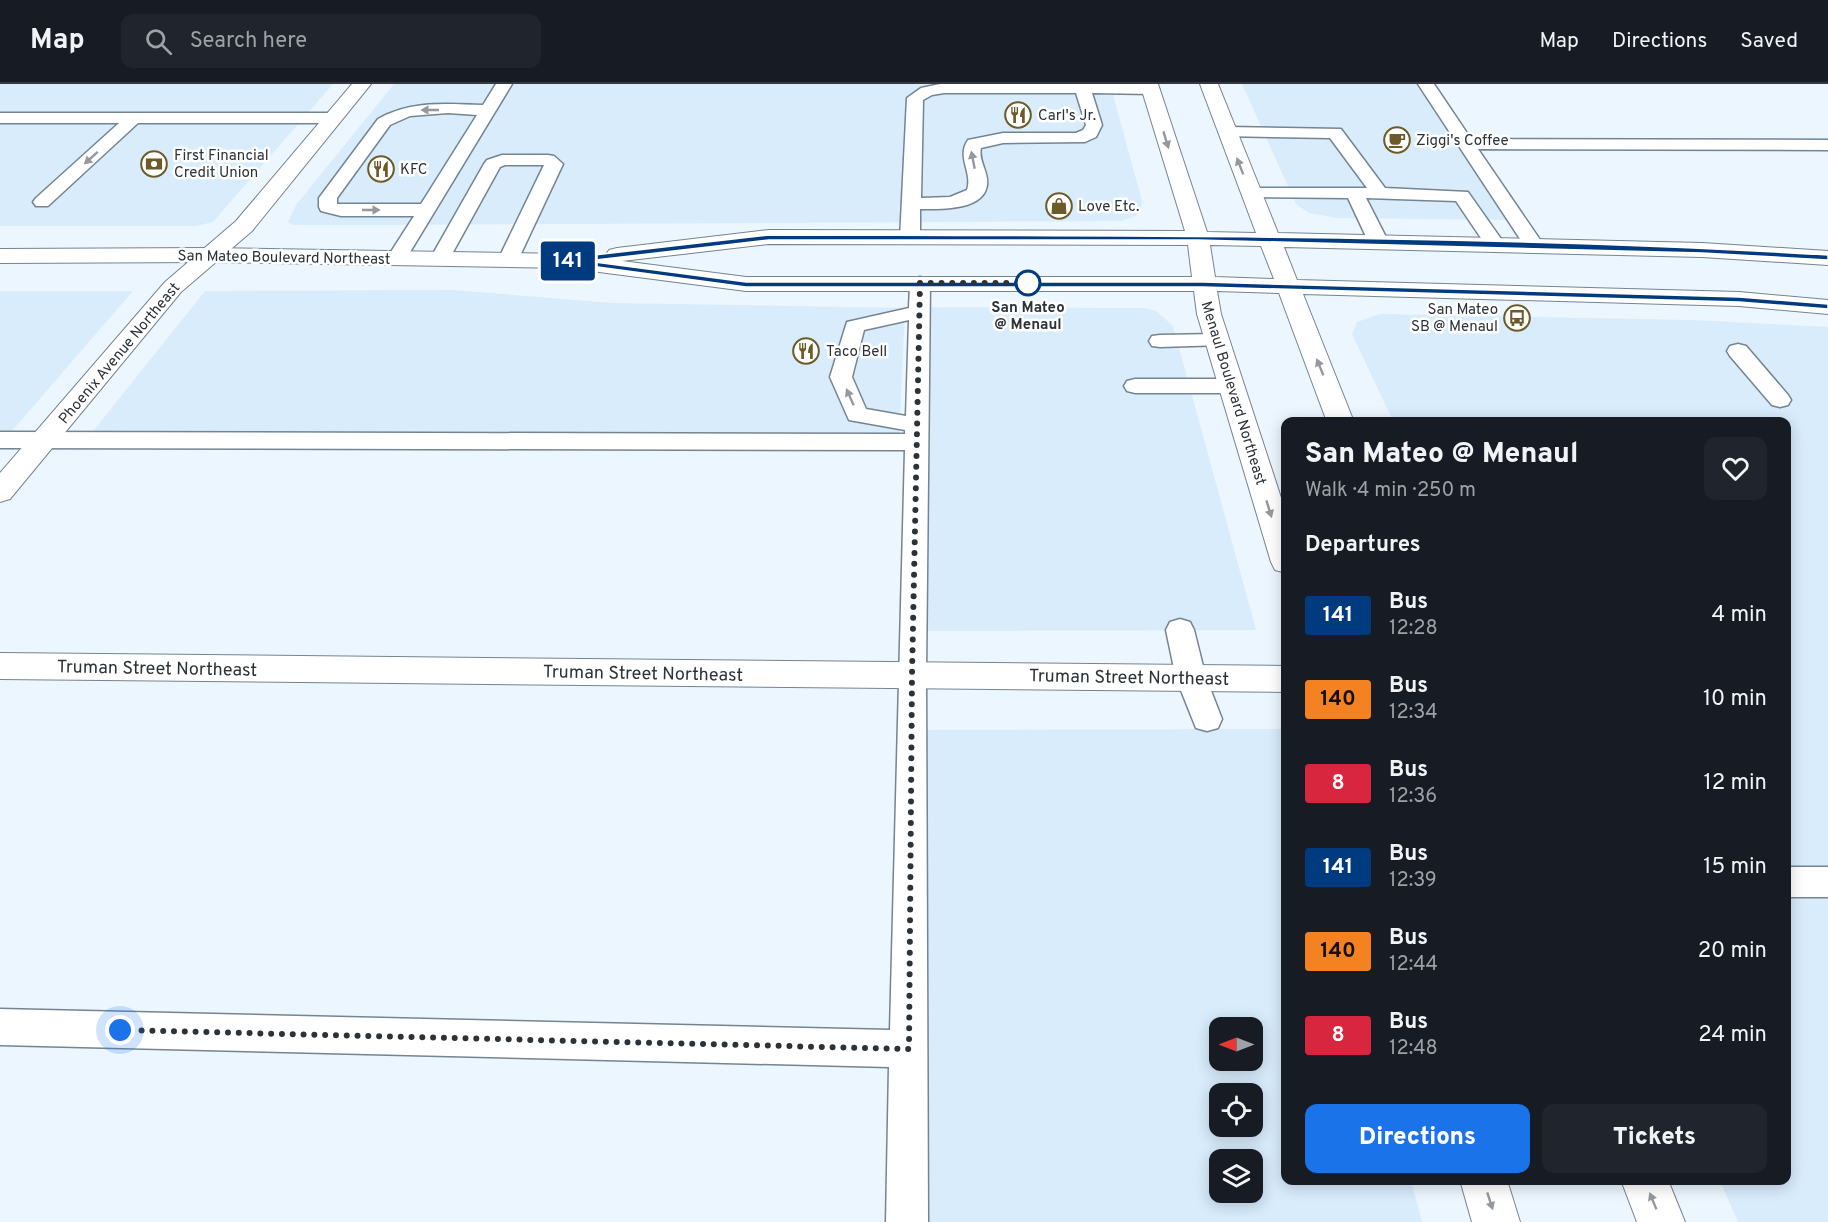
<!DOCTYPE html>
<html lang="en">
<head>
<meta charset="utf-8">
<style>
	:root { --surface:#171b24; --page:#20242c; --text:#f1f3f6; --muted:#9ea1a6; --line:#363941; --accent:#1a73e8 }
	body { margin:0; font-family:Overpass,sans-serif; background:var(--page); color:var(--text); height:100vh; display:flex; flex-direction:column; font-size:22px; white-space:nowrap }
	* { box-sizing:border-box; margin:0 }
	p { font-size:20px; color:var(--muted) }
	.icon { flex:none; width:33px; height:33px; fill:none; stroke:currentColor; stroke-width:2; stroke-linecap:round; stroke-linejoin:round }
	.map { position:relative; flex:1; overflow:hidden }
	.drawer { position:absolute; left:1281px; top:333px; width:510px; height:768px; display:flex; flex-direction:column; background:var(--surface); border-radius:12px; box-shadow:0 3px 15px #0003 }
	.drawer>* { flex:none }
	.badge { padding:0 12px; border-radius:4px; font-size:21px; line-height:39px }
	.needle { width:39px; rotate:270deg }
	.controls { position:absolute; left:1209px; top:933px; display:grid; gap:12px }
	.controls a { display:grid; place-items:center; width:54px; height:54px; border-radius:12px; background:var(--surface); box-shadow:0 3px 15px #0003; font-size:30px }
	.you { position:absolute; width:30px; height:30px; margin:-15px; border:4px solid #fff; border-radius:50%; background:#1a73e8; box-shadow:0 0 0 9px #1a73e833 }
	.map>.badge { position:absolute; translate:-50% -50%; box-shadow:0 0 0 3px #fff }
	h2 { padding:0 24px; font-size:22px; line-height:54px }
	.round { display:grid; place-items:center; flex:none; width:63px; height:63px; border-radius:12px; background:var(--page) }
	.headline { display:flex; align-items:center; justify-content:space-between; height:102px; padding:0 24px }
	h1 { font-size:28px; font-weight:800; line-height:45px }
	.primary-button { display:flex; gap:12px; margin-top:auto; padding:12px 24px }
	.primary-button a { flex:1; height:69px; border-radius:12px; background:var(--accent); color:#fff; font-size:24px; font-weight:800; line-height:69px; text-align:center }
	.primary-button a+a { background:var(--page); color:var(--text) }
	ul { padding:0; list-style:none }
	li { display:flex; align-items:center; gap:18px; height:84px; padding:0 24px }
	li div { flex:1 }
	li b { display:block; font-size:22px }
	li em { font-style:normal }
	li .badge { min-width:66px; font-weight:700; text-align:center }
	header { display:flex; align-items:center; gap:36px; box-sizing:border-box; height:84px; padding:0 30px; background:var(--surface); border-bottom:2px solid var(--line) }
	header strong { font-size:28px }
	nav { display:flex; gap:33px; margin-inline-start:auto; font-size:21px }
	.search { width:420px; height:54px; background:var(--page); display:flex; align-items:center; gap:15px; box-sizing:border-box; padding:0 21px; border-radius:12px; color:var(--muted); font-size:22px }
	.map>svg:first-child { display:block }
	.built { fill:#d8ecfc; fill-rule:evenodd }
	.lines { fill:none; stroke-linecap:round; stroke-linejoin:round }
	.service-casing { stroke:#748491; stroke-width:3 }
	.minor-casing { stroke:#748491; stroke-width:2 }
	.secondary-casing { stroke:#748491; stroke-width:2 }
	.service { fill:#fff; fill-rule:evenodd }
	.minor { fill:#fff; fill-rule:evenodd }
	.secondary { fill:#fff; fill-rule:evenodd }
	.oneway { fill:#95989c }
	.line { fill:#003b80; stroke:#fff; stroke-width:1.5 }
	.walk { stroke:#2b3238; stroke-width:6; stroke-dasharray:0 10.8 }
	.stop-dot { fill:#fff; stroke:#003b80; stroke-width:3 }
	.labels { text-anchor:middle; stroke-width:5; stroke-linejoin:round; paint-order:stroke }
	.far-poi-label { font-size:15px; fill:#2b3238; stroke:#fff; text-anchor:start }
	.far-street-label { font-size:15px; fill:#2b3238; stroke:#fff }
	.far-stop-label { font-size:15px; font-weight:bold; fill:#2b3238; stroke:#fff }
	.street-label { font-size:18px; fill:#2b3238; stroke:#fff }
</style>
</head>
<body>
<header>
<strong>Map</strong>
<div class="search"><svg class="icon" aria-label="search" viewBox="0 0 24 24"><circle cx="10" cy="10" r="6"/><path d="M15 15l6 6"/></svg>Search here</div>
<nav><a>Map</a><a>Directions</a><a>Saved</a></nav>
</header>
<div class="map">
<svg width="1828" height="1138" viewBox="0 0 1828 1138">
	<rect width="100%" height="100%" fill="#ebf6ff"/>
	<path class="built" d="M 0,0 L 333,0 L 213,138 L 196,142 L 0,142 Z
		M 394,0 L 1110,0 L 1142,117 L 1141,125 L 1136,132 L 1121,137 L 373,141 L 293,141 L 288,138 L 296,121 Z
		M 1242,0 L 1416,0 L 1513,136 L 1337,134 L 1309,129 L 1296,120 Z
		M 454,206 L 612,219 L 905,224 L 899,354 L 90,351 L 205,207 Z
		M 0,207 L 133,207 L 11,348 L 0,348 Z
		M 921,223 L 1144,224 L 1156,227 L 1173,242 L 1256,546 L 925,547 Z
		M 1380,230 L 1692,236 L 1828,243 L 1828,1138 L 1738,1138 L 1720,1097 L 1786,1096 L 1786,338 L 1393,337 L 1352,250 L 1357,238 Z
		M 1285,645 L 1286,1096 L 1411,1097 L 1422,1138 L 925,1138 L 926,646 ZM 1220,944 L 1252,944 L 1252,976 L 1220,976 ZM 1220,1010 L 1252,1010 L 1252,1042 L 1220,1042 ZM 1220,1076 L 1252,1076 L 1252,1108 L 1220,1108 Z"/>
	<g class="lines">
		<g class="service-casing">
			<path id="service" d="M 496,0 L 512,0 L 404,178 L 390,178 L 387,174 L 414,132 L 341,132 L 321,127 L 319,123 L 319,114 L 378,35 C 411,16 447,20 483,21 ZM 448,29 L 477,31 L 421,120 L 337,120 L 337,114 L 390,41 L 410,32 Z
				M 940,0 L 1151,0 L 1159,5 L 1151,10 L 1092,9 L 1102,41 L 1096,53 L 1085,58 L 1003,59 L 981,64 C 978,77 989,88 987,101 C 984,127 939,125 920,125 L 920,155 L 917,159 L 903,159 L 900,155 L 907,14 L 921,4 ZM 944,9 L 1076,9 L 1086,41 L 1083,46 L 1076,49 L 1003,49 L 968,56 C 956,73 973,88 967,106 L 950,113 L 921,114 L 923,16 L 932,11 Z
				M 1418,0 L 1434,0 L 1471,55 L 1828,56 L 1828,66 L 1478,65 L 1545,163 L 1542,167 L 1528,167 Z
				M 0,29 L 334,29 L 342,34 L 334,39 L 138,39 L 48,122 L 36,122 L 33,118 L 36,114 L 119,39 L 0,39 Z
				M 1227,43 L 1341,45 L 1385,104 L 1468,108 L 1506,162 L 1503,166 L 1489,166 L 1456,117 L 1366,114 L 1389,159 L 1386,163 L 1372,163 L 1369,159 L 1348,114 L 1245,113 L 1242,109 L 1245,105 L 1251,104 L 1367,104 L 1330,54 L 1221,52 L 1219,48 Z
				M 502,71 L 548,71 L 554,72 L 563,80 L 518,176 L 515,180 L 501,180 L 498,176 L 544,81 L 505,81 L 500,83 L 447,179 L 433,179 L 430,175 L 484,80 L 487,76 Z
				M 920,193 L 927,195 L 930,199 L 926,591 L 928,1138 L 886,1138 L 889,983 L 0,961 L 0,925 L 890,946 L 905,366 L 0,364 L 0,348 L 905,350 L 905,346 L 849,336 L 830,293 L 847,238 L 909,224 L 910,199 L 913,195 ZM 909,236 L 906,332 L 866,325 L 852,293 L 864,246 Z
				M 1216,250 L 1224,251 L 1227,256 L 1224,261 L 1160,263 L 1152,262 L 1149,257 L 1152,252 L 1160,251 Z
				M 1738,260 L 1746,262 L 1788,311 L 1791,316 L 1788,321 L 1780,323 L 1772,321 L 1730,272 L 1727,267 L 1730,262 Z
				M 1135,295 L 1231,295 L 1239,297 L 1242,302 L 1239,307 L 1231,309 L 1135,309 L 1127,307 L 1124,302 L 1127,297 Z
				M 1180,535 L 1190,538 L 1194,546 L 1206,594 L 1222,635 L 1218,644 L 1207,647 L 1196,644 L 1176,594 L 1166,546 L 1170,538 Z
				M 1786,783 L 1828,783 L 1828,813 L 1786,813 Z"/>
		</g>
		<g class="minor-casing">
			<path id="minor" d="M 352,0 L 371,0 L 252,147 L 181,208 L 10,415 L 0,418 L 0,389 L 165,198 L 236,137 Z
				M 0,569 L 1286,582 L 1286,608 L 0,595 Z"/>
		</g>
		<g class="secondary-casing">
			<path id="secondary" d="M 1140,0 L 1158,0 L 1207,148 L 1256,149 L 1200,0 L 1218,0 L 1278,149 L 1702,159 L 1828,167 L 1828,181 L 1702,173 L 1284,163 L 1297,196 L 1739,208 L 1828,216 L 1828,230 L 1739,222 L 1303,210 L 1354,338 L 1327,338 L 1279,209 L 1217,207 L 1221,230 L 1286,429 L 1286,489 L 1275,486 L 1271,478 L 1197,230 L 1194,207 L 746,207 L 568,184 L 210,178 L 0,179 L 0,165 L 210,164 L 568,170 L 609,175 L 606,171 L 609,166 L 617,164 L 769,146 L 1185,147 ZM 769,160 L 1188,161 L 1192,193 L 746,193 L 622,177 ZM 1210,161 L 1261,162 L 1274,195 L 1215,193 Z
				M 1460,1096 L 1507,1096 L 1520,1138 L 1472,1138 Z
				M 1621,1096 L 1668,1096 L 1685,1138 L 1637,1138 Z"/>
		</g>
		<use href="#service" class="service"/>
		<use href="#minor" class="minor"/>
		<use href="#secondary" class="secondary"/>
	</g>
	<defs><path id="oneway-solid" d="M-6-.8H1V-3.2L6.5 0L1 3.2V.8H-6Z" transform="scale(1.5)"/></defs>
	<g class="oneway">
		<use href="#oneway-solid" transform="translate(430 26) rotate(180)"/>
		<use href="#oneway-solid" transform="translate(1166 56) rotate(73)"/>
		<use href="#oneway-solid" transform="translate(91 74) rotate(138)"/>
		<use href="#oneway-solid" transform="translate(973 76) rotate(-101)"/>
		<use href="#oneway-solid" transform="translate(1240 82) rotate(-111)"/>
		<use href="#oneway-solid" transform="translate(371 126)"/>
		<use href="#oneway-solid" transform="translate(1320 283) rotate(-112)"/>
		<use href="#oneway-solid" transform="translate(850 313) rotate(-114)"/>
		<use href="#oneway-solid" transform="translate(1269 425) rotate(73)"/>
		<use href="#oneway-solid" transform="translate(1490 1117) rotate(72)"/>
		<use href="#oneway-solid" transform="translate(1653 1117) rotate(-112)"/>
	</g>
	<path class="line" d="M 769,151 C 1122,152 1476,150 1828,171 L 1828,176 L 1702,169 L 1198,156 L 769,156 L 587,177 L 746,198 L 1203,198 L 1739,213 L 1828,220 L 1828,225 L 1739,218 L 1203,203 L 746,203 L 568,179 L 564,177 L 568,174 Z"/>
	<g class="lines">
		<path class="walk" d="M 120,946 L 909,965 L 912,591 L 920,199 L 1028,199"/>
	</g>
	<defs>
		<g id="restaurant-ring" transform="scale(1.35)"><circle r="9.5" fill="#fff" stroke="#6e5a29" stroke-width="1.5"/><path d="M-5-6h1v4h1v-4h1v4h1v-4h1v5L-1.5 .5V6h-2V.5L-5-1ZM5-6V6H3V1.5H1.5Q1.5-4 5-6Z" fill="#6e5a29"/></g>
		<g id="cafe-ring" transform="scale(1.35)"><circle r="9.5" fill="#fff" stroke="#6e5a29" stroke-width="1.5"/><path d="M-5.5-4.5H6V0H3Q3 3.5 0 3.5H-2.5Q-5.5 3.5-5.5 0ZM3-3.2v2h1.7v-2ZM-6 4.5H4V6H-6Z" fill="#6e5a29"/></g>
		<g id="bank-ring" transform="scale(1.35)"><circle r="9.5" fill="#fff" stroke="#6e5a29" stroke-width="1.5"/><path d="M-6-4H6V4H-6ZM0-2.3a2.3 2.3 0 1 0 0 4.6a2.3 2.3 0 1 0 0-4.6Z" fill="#6e5a29"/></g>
		<g id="shop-ring" transform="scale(1.35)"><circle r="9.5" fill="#fff" stroke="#6e5a29" stroke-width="1.5"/><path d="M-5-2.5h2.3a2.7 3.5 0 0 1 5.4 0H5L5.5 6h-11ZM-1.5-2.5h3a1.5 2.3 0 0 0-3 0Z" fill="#6e5a29"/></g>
		<g id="bus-ring" transform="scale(1.35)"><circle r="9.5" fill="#fff" stroke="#6e5a29" stroke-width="1.5"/><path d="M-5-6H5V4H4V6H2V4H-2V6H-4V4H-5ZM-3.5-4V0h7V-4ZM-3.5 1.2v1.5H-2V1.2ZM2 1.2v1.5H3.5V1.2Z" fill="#6e5a29"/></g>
	</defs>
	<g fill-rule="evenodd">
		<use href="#restaurant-ring" x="1018" y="31"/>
		<use href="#cafe-ring" x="1397" y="56"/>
		<use href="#bank-ring" x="154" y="80"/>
		<use href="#restaurant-ring" x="381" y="85"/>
		<use href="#shop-ring" x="1059" y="122"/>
		<use href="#bus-ring" x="1517" y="234"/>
		<use href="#restaurant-ring" x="806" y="267"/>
	</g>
	<circle class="stop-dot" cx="1028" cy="199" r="12"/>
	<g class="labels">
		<g class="far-poi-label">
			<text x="1038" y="36">Carl's Jr.</text>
			<text x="1416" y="61">Ziggi's Coffee</text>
			<text x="174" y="76">First Financial<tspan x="174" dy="17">Credit Union</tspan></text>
			<text x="400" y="90">KFC</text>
			<text x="1078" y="127">Love Etc.</text>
			<text x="1498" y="230" text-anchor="end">San Mateo<tspan x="1498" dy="17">SB @ Menaul</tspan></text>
			<text x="826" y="272">Taco Bell</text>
		</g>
		<g class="far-street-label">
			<text transform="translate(284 173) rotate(1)" y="5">San Mateo Boulevard Northeast</text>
			<text transform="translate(119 269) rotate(-50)" y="5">Phoenix Avenue Northeast</text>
			<text transform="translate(1234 309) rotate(73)" y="5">Menaul Boulevard Northeast</text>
		</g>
		<g class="far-stop-label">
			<text x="1028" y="228">San Mateo<tspan x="1028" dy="17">@ Menaul</tspan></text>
		</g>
		<g class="street-label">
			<text transform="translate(157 584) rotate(1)" y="6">Truman Street Northeast</text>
			<text transform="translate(643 589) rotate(1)" y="6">Truman Street Northeast</text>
			<text transform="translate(1129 593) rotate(1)" y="6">Truman Street Northeast</text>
		</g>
	</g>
</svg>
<div class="controls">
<a><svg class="needle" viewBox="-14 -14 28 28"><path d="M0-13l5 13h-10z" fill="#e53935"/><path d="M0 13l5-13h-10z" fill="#9ea1a6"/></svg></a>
<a><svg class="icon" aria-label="locate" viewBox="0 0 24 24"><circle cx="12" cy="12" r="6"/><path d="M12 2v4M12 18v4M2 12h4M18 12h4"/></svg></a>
<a><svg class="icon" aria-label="layers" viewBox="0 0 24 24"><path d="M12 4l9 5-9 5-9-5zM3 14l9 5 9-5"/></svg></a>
</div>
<div class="you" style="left:120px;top:946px"></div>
<b class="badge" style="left:568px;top:177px;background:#003b80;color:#fff">141</b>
<section class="drawer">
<div class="headline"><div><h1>San Mateo @ Menaul</h1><p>Walk · 4 min · 250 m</p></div><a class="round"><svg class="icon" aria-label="heart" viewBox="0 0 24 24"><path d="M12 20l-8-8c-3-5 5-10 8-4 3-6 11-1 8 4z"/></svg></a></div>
<h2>Departures</h2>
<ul>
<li><span class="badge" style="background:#003b80;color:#fff">141</span><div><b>Bus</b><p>12:28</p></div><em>4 min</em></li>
<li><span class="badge" style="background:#f58220;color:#111">140</span><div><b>Bus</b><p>12:34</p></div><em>10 min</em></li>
<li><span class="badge" style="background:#d7263d;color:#fff">8</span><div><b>Bus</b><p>12:36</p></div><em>12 min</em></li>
<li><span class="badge" style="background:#003b80;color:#fff">141</span><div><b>Bus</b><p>12:39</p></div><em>15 min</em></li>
<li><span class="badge" style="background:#f58220;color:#111">140</span><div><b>Bus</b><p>12:44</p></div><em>20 min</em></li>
<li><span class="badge" style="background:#d7263d;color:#fff">8</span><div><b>Bus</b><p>12:48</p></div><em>24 min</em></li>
</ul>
<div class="primary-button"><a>Directions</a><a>Tickets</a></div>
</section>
</div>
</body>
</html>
